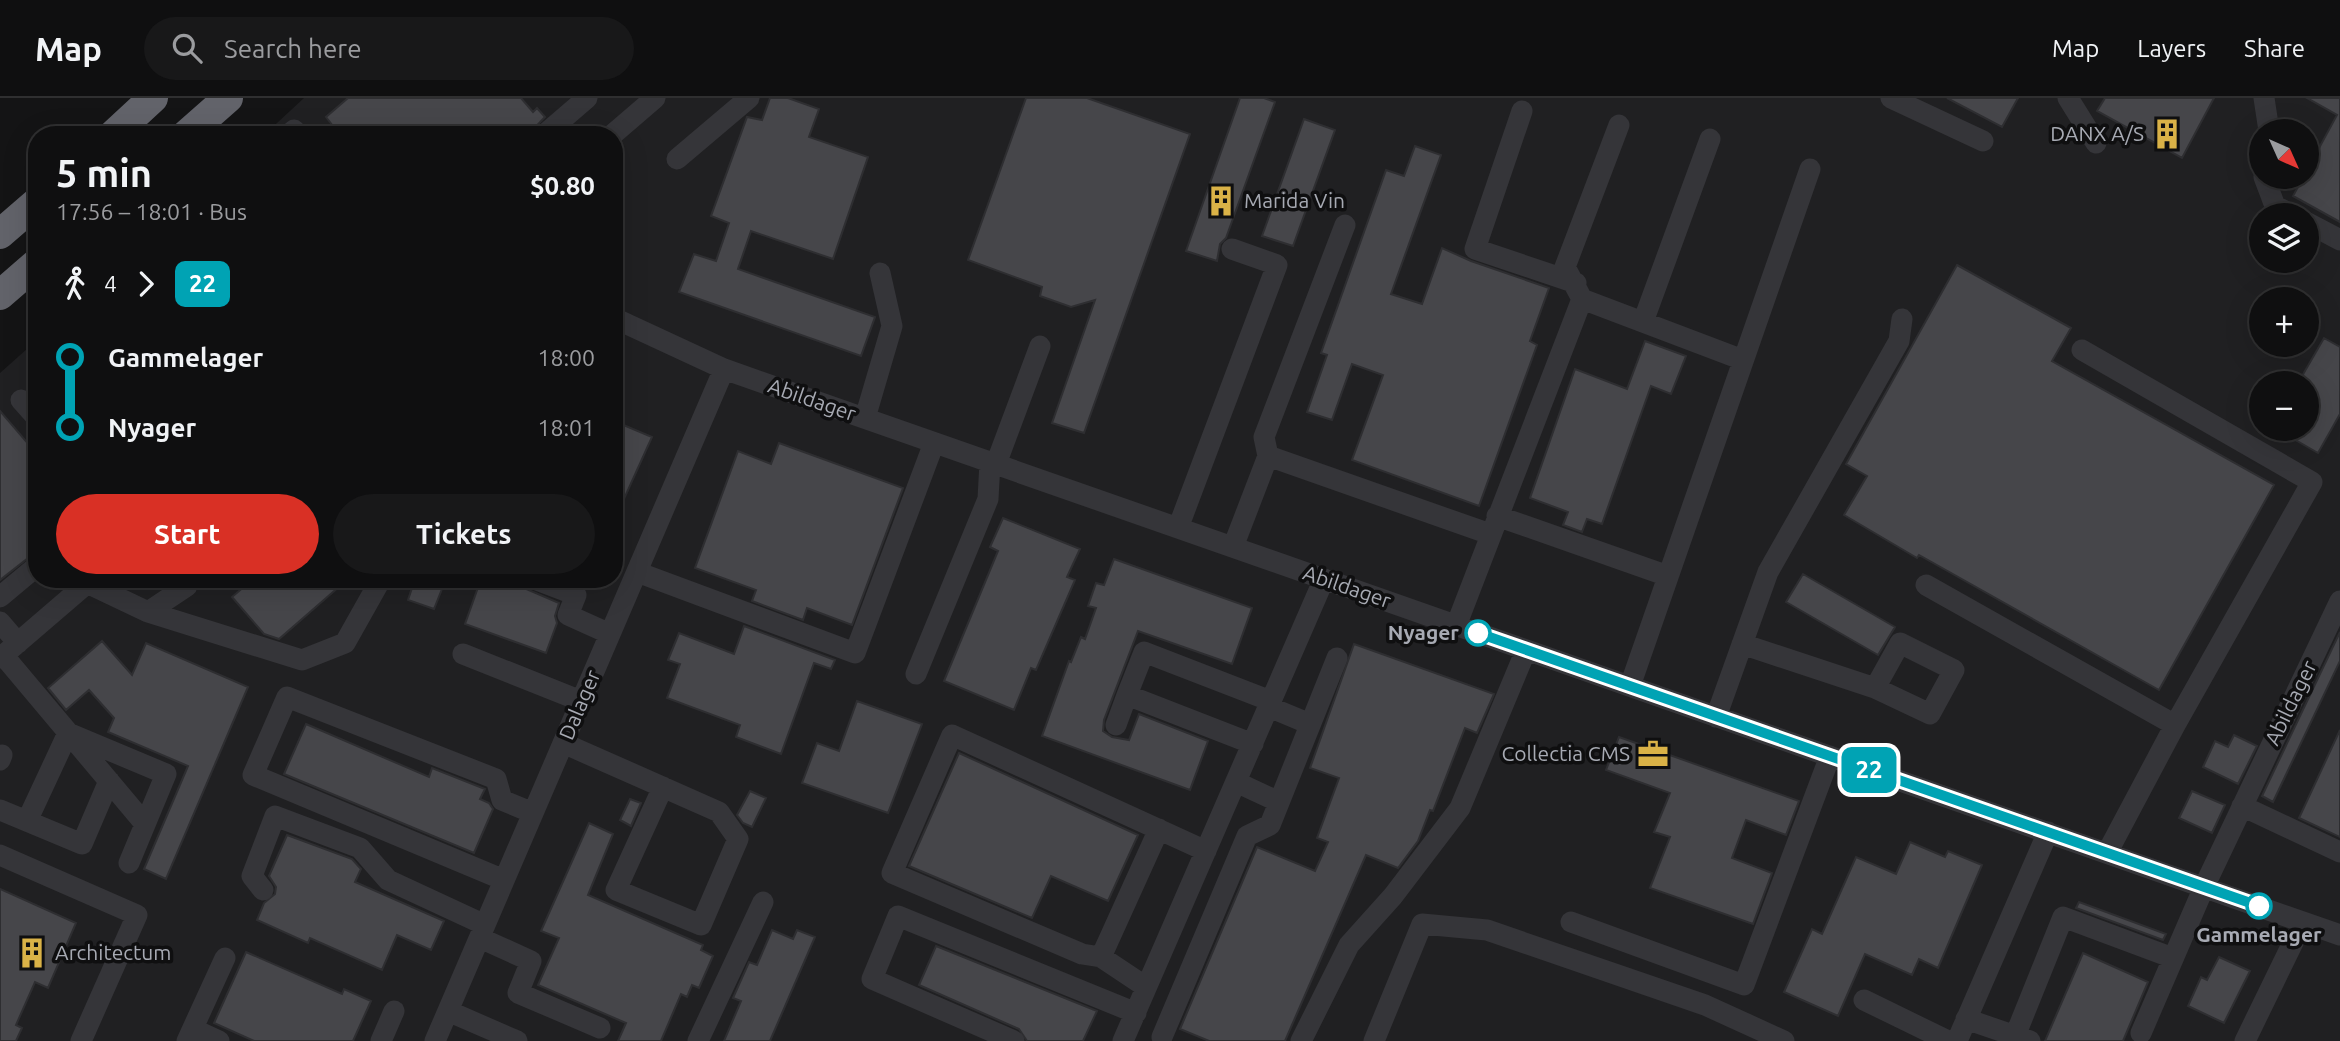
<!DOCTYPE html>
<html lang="en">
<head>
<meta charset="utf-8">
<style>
	:root { --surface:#0f0f10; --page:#181819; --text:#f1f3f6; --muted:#9b9c9f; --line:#2f2f30; --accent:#d93025 }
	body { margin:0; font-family:Ubuntu,sans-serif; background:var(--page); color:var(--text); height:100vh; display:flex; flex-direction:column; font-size:26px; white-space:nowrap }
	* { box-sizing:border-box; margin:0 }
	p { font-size:23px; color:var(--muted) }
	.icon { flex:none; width:38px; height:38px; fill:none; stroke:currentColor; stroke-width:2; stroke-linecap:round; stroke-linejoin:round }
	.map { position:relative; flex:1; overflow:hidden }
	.side { position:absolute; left:28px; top:28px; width:595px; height:462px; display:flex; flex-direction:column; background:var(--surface); border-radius:28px; box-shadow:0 7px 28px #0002,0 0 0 2px var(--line) }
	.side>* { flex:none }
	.badge { padding:0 14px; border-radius:10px; font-size:24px; line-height:46px }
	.needle { width:46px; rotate:135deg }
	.buttons { position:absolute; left:2249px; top:21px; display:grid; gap:14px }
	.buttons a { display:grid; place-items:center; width:70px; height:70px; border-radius:50%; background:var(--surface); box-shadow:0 7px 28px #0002,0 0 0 2px var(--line); font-size:35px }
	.map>.badge { position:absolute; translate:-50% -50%; box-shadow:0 0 0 4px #fff }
	.legs { display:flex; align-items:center; gap:10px; height:77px; padding:0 28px; font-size:23px }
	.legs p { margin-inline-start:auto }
	.overview { display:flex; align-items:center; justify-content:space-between; height:119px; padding:0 28px }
	h1 { font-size:38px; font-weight:700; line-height:52px }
	.primary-button { display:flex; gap:14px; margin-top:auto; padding:14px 28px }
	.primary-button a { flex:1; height:80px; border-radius:42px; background:var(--accent); color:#fff; font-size:28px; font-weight:700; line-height:80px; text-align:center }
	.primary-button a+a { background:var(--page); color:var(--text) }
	ul { padding:0 28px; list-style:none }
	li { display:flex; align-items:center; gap:24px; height:70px; font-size:26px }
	li i { display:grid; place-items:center; width:10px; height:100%; margin:0 9px; background:currentColor }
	li i::after { content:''; width:18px; height:18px; margin:-9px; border:5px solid; border-radius:50%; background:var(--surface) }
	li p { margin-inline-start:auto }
	li:first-child i { background:linear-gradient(#0000 50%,currentColor 0) }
	li:last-child i { background:linear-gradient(currentColor 50%,#0000 0) }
	header { display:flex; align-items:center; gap:42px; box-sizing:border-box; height:98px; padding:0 35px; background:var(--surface); border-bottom:2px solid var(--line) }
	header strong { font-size:33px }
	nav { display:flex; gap:38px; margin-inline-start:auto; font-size:24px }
	.search { width:490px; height:63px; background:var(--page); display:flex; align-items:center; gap:18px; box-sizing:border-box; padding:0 24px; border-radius:38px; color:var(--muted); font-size:26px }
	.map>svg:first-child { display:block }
	.built { fill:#202022; fill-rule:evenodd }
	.building { fill:#46464a; stroke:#2e2e31; stroke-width:2 }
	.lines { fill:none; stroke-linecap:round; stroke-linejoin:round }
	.minor { stroke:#353539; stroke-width:21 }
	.highway { stroke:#62636a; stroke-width:30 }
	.line-1-casing { stroke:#fff; stroke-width:16 }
	.line-1 { stroke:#00a3b4; stroke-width:10 }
	.stop-1-dot { fill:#fff; stroke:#00a3b4; stroke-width:3.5 }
	.labels { text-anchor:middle; stroke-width:7; stroke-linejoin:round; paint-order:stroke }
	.poi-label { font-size:21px; fill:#a7aab3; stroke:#0f0f10; text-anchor:end }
	.street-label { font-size:21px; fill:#a7aab3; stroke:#0f0f10 }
	.stop-label { font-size:21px; font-weight:bold; fill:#a7aab3; stroke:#0f0f10; text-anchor:end }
</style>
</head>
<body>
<header>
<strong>Map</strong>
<div class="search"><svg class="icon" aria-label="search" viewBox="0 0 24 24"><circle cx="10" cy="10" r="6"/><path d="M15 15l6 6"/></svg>Search here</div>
<nav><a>Map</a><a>Layers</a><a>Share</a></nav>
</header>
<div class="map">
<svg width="2340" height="943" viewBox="0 0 2340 943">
	<rect width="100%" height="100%" fill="#141415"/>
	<path class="built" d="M 304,0 L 2340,0 L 2340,943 L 0,943 L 0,275 L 37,242 L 37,481 L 614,481 L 614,37 L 264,37 ZM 2261,33 L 2306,33 L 2306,79 L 2261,79 ZM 2261,117 L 2306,117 L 2306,163 L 2261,163 ZM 2261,201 L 2306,201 L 2306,247 L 2261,247 ZM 2261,285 L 2306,285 L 2306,331 L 2261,331 Z"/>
	<path class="building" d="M 348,0 L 521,0 L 533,14 L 537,10 L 545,19 L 528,37 L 340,37 L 326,19 Z
		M 770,0 L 788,0 L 819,11 L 809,39 L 868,59 L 833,161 L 751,133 L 738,171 L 875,219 L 861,258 L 679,194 L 694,156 L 716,163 L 729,125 L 711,118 L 747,19 L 762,22 Z
		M 1026,0 L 1087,0 L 1190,36 L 1084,335 L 1052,325 L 1095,202 L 1071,209 L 1040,198 L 1042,189 L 968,162 Z
		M 1240,0 L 1264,0 L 1275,4 L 1226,140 L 1220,146 L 1217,163 L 1186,153 Z
		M 1947,0 L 2018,0 L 2002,29 Z
		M 2105,0 L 2214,0 L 2182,60 L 2097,13 Z
		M 2307,0 L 2340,0 L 2340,124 L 2293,98 L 2337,17 Z
		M 1304,21 L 1335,32 L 1293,148 L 1262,138 Z
		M 1415,48 L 1441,57 L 1391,196 L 1422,206 L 1442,150 L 1471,163 L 1549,190 L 1530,243 L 1537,247 L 1479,408 L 1352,362 L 1383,277 L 1352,266 L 1332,322 L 1307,314 L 1327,257 L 1321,255 L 1386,72 L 1404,78 Z
		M 1957,167 L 2071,230 L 2052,263 L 2274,387 L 2159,592 L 1919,457 L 1917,460 L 1844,417 L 1867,378 L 1846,366 Z
		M 2324,240 L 2340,249 L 2340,316 L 2318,355 L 2276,331 L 2306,331 L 2306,285 L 2298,285 Z
		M 1645,243 L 1686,258 L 1671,296 L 1651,288 L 1602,426 L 1587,421 L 1582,434 L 1563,427 L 1568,414 L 1530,400 L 1575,271 L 1627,291 Z
		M 0,313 L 37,356 L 37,453 L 0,482 Z
		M 614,323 L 652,339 L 614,423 Z
		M 779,345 L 903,390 L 852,527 L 807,510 L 803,522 L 752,503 L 756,492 L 695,470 L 738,353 L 771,366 Z
		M 1003,420 L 1080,451 L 1067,479 L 1075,482 L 1036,572 L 1031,570 L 1014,612 L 944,583 L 998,453 L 990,449 Z
		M 1114,461 L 1252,510 L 1232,566 L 1138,533 L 1104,622 L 1103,633 L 1112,639 L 1129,642 L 1139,616 L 1208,643 L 1190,692 L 1042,638 L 1069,563 L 1071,564 L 1081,539 L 1085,541 L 1096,510 L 1088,508 L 1096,485 L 1104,487 Z
		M 1803,476 L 1895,529 L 1878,557 L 1786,504 Z
		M 253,481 L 348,481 L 279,541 L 264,536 L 232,499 Z
		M 415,481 L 446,481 L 434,511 L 408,502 Z
		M 481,481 L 503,481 L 559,505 L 555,518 L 557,525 L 546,555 L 465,526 Z
		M 744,528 L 835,562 L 831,571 L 814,565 L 781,656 L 736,639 L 740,627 L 667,600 L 680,566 L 668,562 L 679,535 L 734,556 Z
		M 2340,534 L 2340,563 L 2273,704 L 2262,698 Z
		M 102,543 L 132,577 L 146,545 L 248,589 L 166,781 L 144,771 L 188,668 L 108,634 L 114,620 L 89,592 L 66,612 L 48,590 Z
		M 1354,546 L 1494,596 L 1477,635 L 1465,630 L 1433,713 L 1430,712 L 1418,743 L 1398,770 L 1366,757 L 1285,943 L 1209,943 L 1180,931 L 1257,749 L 1315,773 L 1328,744 L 1317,740 L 1339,680 L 1310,670 Z
		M 857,603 L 922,626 L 888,715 L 802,685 L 817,645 L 839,653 Z
		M 306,626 L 429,679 L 432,670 L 485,691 L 480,701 L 489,705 L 493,711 L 474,755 L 284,676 Z
		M 2340,632 L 2340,739 L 2299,720 Z
		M 2234,637 L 2257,648 L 2238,686 L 2203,669 L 2215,643 L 2228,649 Z
		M 1619,639 L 1799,703 L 1786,737 L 1746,722 L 1732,760 L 1772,775 L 1753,826 L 1650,790 L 1670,739 L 1654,734 L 1670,695 L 1606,672 Z
		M 959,655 L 1138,737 L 1108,803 L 1051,778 L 1032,820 L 909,768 Z
		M 750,693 L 766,700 L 752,729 L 743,725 L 737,717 Z
		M 2192,693 L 2225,707 L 2212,735 L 2179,720 Z
		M 630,701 L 641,705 L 631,728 L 620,722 Z
		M 589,725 L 613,736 L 588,797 L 703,847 L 701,852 L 713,858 L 699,890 L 692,887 L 687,899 L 681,896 L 661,943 L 618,943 L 626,925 L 538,887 L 559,840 L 541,833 Z
		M 287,737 L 352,761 L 361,771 L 355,784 L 444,823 L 431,852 L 397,837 L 382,872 L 310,840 L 308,845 L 257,822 L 264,805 L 275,796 L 276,789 L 269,778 Z
		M 1910,744 L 1945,759 L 1948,753 L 1982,767 L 1938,870 L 1919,861 L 1912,877 L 1865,856 L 1838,918 L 1784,894 L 1812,831 L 1822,836 L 1856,759 L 1896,776 Z
		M 0,791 L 76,825 L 48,890 L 35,884 L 16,927 L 22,930 L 16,943 L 0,943 Z
		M 2079,804 L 2166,836 L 2163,842 L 2076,810 Z
		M 772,832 L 793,841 L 797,832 L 815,839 L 770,943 L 724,943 L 741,903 L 733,900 L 749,864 L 757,867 Z
		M 936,848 L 1097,913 L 1083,943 L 1027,943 L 1019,931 L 919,887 Z
		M 246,854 L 342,896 L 344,891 L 371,903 L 353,943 L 254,943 L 214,925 Z
		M 2083,855 L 2148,884 L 2123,943 L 2045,943 Z
		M 2219,859 L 2250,873 L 2224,925 L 2188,908 L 2201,879 L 2207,882 Z"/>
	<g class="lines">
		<path class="minor" d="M 1891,0 L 1983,43
			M 2068,0 L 2096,45
			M 2264,0 L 2269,33
			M 1522,13 L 1475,151 L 1576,185
			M 288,37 L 294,32 L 299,37
			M 544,37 L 587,0
			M 612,37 L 655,0
			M 677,61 L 749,0
			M 2264,79 L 2275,108 L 2293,117
			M 2306,124 L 2340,142
			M 1582,201 L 1743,262
			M 614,220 L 724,271 L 2340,837
			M 1643,224 L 1710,41
			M 2082,252 L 2312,384 L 2175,627
			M 21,302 L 37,320
			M 865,320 L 892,228 L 880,175
			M 1268,358 L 1490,436
			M 996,366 L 1040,248
			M 1497,418 L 1668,478
			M 1178,430 L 1277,167 L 1232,151
			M 1233,449 L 1268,358 L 1264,339 L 1345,127
			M 637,474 L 855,555 L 934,345
			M 534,481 L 576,497 L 568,517 L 610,536
			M 87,485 L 148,514 L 187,488
			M 1926,487 L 2175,627 L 2107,755
			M 0,499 L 37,468
			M 148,514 L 302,562 L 345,545 L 381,481
			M 0,524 L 18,545
			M 1456,528 L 1582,201 L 1565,169 L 1619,27
			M 1742,546 L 1875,590 L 1930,616 L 1954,572 L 1900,545 L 1875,590
			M 463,556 L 581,603
			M 3,557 L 145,726
			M 0,560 L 92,481
			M 916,576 L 988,401 L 990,364
			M 1630,588 L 1810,71
			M 1269,609 L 1310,626
			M 1716,619 L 1768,474 L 1899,243 L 1902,221
			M 1116,627 L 1127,597
			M 563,645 L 719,714 L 738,741 L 701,827 L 616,792 L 663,689
			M 1253,646 L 1127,597 L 1144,554 L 1271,603
			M 0,662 L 2,657
			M 1236,684 L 1279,704
			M 2242,708 L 2340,754
			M 0,712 L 82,746 L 109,683
			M 27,723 L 68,635 L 166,676 L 129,765
			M 0,757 L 137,817 L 81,943
			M 504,782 L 253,677 L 287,599 L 496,681 L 502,702 L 533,715
			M 263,792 L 252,778 L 275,718 L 360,750 L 388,782 L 485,827
			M 1571,824 L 1744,887 L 1830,658
			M 480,840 L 531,863 L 518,895 L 600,930
			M 1101,859 L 1082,856 L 892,775 L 952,637 L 1206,753
			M 1146,889 L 1101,859 L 1159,731
			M 1864,902 L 1948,943
			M 448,913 L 517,943
			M 1966,921 L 2030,943
			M 193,931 L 219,943
			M 2141,935 L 2204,789 L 2340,503
			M 1162,939 L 1247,738 L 1270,727 L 1337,560
			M 187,943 L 225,860
			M 381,943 L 394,913
			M 435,943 L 724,271
			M 698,943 L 763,804
			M 1014,943 L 872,881 L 898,818 L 1136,915
			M 1123,943 L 1324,481
			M 1301,943 L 1349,847 L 1393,798 L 1460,710 L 1526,552
			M 1374,943 L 1422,826 L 1487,832 L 1705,907 L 1784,943
			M 1957,943 L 2048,734
			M 2013,943 L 2063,819 L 2173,860
			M 2245,943 L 2303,824"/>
		<path class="highway" d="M 113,37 L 153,0
			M 186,37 L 228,0
			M 0,136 L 37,104
			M 0,197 L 37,165"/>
	</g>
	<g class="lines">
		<g class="line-1-casing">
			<path id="line-1" d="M 1478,535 L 2259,808"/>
		</g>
		<use href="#line-1" class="line-1"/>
	</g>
	<defs>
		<g id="building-bare" transform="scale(2.415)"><path d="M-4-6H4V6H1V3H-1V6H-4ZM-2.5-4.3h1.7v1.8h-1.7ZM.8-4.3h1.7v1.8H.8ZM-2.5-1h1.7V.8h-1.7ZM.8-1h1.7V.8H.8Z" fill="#dab247" stroke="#0f0f10" stroke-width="2.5" paint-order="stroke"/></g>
		<g id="office-bare" transform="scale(2.415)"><path d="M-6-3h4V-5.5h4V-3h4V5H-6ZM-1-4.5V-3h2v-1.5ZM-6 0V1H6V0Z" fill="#dab247" stroke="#0f0f10" stroke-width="2.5" paint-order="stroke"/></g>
	</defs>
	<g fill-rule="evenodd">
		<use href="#building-bare" x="2167" y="36"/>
		<use href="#building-bare" x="1221" y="103"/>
		<use href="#office-bare" x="1653" y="656"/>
		<use href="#building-bare" x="32" y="855"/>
	</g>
	<g class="stop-1-dot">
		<circle cx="1478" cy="535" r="12"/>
		<circle cx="2259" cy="808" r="12"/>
	</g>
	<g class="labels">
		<g class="poi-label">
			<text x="2144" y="43">DANX A/S</text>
			<text x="1244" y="110" text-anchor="start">Marida Vin</text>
			<text x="1630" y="663">Collectia CMS</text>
			<text x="55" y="862" text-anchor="start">Architectum</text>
		</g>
		<g class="street-label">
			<text transform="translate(812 302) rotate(19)" y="7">Abildager</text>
			<text transform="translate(1347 489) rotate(19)" y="7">Abildager</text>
			<text transform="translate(2291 605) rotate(-64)" y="7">Abildager</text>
			<text transform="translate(580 607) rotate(-67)" y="7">Dalager</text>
		</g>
		<g class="stop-label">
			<text x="1459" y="542">Nyager</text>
			<text x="2259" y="844" text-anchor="middle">Gammelager</text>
		</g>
	</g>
</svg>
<div class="buttons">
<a><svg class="needle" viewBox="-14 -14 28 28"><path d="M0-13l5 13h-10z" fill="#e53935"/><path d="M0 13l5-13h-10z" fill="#9b9c9f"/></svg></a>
<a><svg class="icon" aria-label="layers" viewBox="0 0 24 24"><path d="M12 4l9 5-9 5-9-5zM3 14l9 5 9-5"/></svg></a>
<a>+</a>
<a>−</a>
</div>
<b class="badge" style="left:1869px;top:672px;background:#00a3b4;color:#fff">22</b>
<section class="side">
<div class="overview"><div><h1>5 min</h1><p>17:56 – 18:01 · Bus</p></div><b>$0.80</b></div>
<div class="legs"><svg class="icon" aria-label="walk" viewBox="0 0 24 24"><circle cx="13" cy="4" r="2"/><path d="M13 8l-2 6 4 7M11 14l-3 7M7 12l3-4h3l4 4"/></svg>4<svg class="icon" aria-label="forward" viewBox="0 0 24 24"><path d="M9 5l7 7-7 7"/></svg><b class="badge" style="background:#00a3b4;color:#fff">22</b></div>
<ul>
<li><i style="color:#00a3b4"></i><b>Gammelager</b><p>18:00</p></li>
<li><i style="color:#00a3b4"></i><b>Nyager</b><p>18:01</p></li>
</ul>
<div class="primary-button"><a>Start</a><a>Tickets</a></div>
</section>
</div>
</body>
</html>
